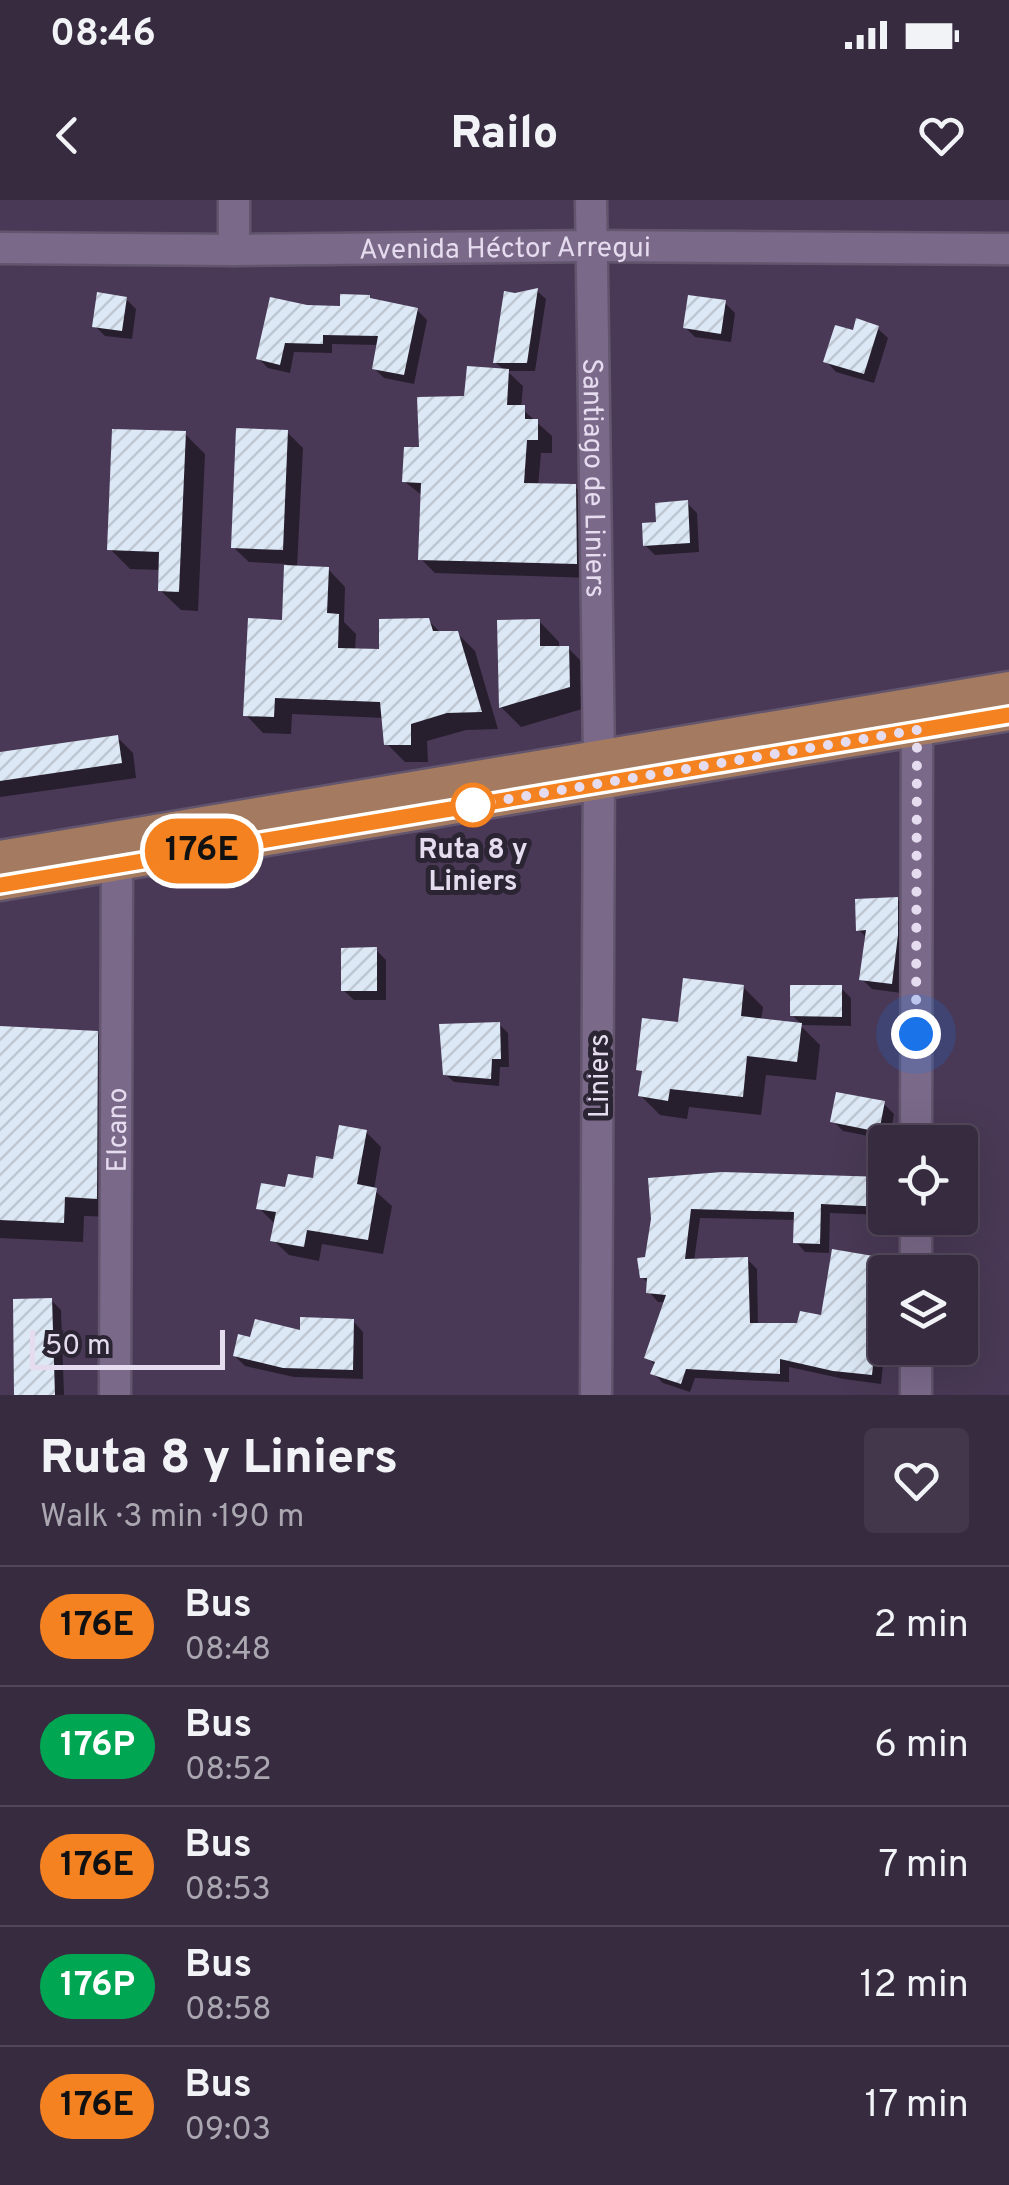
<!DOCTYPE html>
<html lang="en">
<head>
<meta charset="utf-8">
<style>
	:root { --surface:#372b40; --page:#42374b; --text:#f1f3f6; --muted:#aaa7b1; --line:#514759 }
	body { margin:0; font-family:Overpass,sans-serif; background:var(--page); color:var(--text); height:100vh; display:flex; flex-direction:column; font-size:38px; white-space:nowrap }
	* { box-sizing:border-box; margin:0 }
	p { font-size:32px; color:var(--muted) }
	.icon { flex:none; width:55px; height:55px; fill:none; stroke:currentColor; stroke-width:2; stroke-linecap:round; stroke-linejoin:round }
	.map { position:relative; height:1195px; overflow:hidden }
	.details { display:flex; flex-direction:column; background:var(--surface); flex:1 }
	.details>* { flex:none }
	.badge { padding:0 20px; border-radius:32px; font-size:35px; line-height:65px }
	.fabs { position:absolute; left:868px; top:925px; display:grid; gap:20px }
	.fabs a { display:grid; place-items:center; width:110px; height:110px; border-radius:10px; background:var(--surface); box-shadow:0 10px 40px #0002,0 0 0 2px var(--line); font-size:50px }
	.scale { position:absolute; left:30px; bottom:25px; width:195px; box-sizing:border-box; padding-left:10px; border:5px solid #e6dcef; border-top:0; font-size:28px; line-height:35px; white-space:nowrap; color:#e6dcef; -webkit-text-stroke:8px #2b2432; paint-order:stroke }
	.you { position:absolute; width:50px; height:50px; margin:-25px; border:8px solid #fff; border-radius:50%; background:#1a73e8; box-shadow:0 0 0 15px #1a73e833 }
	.map>.badge { position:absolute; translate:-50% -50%; box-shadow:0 0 0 5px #fff }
	.round { display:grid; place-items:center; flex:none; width:105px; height:105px; border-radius:10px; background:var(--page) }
	.headline { display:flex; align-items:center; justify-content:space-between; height:170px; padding:0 40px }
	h1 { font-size:48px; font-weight:800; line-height:75px }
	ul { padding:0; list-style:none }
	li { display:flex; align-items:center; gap:30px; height:120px; padding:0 40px; border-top:2px solid var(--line) }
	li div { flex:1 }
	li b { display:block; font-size:38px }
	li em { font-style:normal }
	li .badge { min-width:110px; font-weight:700; text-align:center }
	.status { display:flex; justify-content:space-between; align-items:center; height:70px; padding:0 50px; background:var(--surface); direction:ltr }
	.status svg { height:28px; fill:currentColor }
	header { display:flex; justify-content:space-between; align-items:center; height:130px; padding:0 40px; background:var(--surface); font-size:45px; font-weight:800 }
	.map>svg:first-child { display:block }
	.shadow { fill:#0007 }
	.building { fill:url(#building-hatch) }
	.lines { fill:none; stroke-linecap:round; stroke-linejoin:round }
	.minor-casing { stroke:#62556d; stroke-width:35 }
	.tertiary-casing { stroke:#62556d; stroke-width:35 }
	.primary-casing { stroke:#62556d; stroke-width:35 }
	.minor { stroke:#7b698a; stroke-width:30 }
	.tertiary { stroke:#7b698a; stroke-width:30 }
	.primary { stroke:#a47b61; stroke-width:30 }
	.line-casing { stroke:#fff; stroke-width:22 }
	.line { stroke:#f58220; stroke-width:15 }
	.walk { stroke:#e6dcef; stroke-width:10; stroke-dasharray:0 18 }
	.stop-dot { fill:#fff; stroke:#f58220; stroke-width:5 }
	.labels { text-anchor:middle; stroke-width:10; stroke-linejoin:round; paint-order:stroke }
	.street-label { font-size:28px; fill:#e6dcef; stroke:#2b2432 }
	.stop-label { font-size:28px; font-weight:bold; fill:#e6dcef; stroke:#2b2432 }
</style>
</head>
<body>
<div class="status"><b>08:46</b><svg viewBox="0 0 49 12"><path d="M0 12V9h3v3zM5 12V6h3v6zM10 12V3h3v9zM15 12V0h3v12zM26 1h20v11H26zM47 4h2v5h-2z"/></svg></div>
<header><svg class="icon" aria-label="back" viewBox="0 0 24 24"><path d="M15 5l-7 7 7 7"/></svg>Railo<svg class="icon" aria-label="heart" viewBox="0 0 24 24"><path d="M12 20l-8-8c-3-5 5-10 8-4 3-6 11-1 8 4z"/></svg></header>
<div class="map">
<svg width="1009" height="1195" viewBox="0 0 1009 1195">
	<defs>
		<pattern id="building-hatch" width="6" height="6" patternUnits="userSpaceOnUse" patternTransform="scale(2.5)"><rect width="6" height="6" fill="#dce8f5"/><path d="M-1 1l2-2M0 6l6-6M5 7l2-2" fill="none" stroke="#bec7d2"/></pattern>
	</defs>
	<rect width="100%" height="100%" fill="#493956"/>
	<path class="shadow" d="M 537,91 L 546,99 L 535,171 L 507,171 L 523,186 L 521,208 L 552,236 L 552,253 L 541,253 L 538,286 L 575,287 L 590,301 L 591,378 L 435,373 L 421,359 L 423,296 L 405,282 L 421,250 L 467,198 L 505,171 L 495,162 Z
		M 369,97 L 373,101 L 417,110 L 427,120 L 414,184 L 384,178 L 374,168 L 379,145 L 332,144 L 332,153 L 294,152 L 290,173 L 268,168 L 258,158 L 306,108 L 342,109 Z
		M 126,99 L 136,109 L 132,139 L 105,136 L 95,126 Z
		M 725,103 L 735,113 L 731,142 L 695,137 L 685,127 Z
		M 877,128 L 888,138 L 874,183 L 836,172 L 826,161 L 854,133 Z
		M 287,232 L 303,248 L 297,368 L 328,369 L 345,387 L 344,422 L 356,434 L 355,451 L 382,452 L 428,420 L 441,433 L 457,433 L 475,451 L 498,529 L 466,530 L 427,541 L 428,562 L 405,562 L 387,544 L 384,518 L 292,514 L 291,534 L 263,533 L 246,515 L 285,422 L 287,364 L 249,362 L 233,347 Z
		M 185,234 L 205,254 L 198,411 L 181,410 L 160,390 L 161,370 L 130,369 L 110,349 Z
		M 687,303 L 697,313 L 699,352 L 655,355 L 645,345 L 659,325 Z
		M 539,421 L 559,442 L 559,448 L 568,448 L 588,468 L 589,507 L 521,527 L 501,507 Z
		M 117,537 L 133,553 L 136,578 L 0,597 L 0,554 Z
		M 897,699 L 907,709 L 907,746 L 901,793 L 872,789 L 862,779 L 867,738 L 859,730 Z
		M 376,750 L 386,760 L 386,800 L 354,800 L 343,790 Z
		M 743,787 L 763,807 L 761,821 L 800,825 L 820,845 L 816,880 L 766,875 L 761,915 L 689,907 L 687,919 L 660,915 L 641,896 L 644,874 L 639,869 L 680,824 Z
		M 841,788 L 851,798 L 851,826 L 802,825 L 792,815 Z
		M 499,824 L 508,833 L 509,867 L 500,867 L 499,886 L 454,882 L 445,874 Z
		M 0,828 L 97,833 L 116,853 L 116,1017 L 84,1016 L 83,1042 L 0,1038 Z
		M 884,904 L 894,914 L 889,940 L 843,931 L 833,921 Z
		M 366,932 L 381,947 L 374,990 L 392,1006 L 383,1054 L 322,1044 L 319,1061 L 289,1055 L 273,1040 L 274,1023 L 259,1008 L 287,990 L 315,980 Z
		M 650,980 L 885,980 L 885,1015 L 830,1013 L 829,1053 L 805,1052 L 796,1042 L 796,1020 L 700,1018 L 694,1061 L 747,1059 L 757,1069 L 758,1126 L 799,1126 L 823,1118 L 834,1052 L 893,1062 L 902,1072 L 885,1072 L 885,1146 L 881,1184 L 844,1179 L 789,1167 L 789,1182 L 695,1178 L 690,1192 L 663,1183 L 653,1173 L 656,1166 L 647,1157 L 666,1102 L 658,1102 L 649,1092 L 649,1084 L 642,1077 L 653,1019 Z
		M 51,1100 L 61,1110 L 64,1195 L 16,1195 Z
		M 353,1121 L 363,1132 L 363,1179 L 294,1177 L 245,1166 L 235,1156 L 252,1140 Z"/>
	<path class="building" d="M 538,88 L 527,163 L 493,163 L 504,91 L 515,93 Z
		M 97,92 L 127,97 L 122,131 L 92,127 Z
		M 340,94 L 370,95 L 370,98 L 418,108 L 404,175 L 372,169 L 378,136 L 323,135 L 323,144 L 285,143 L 280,165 L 256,159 L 270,97 L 307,105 L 340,106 Z
		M 688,95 L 726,100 L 721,134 L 683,128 Z
		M 856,118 L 879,126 L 864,174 L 823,162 L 835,125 L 853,130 Z
		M 467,166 L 509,169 L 507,205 L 525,205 L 525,219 L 538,219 L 538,240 L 527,240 L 524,283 L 576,284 L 577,364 L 418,360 L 421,283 L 402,282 L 404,247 L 419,247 L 417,197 L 464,196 Z
		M 236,228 L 288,230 L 283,350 L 231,348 Z
		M 112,229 L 186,231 L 179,392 L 158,391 L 159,352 L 107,350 Z
		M 688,300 L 690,343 L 643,346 L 642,323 L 656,322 L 655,303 Z
		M 284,365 L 329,367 L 327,413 L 339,414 L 338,448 L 379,449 L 379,419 L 429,418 L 433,431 L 458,431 L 482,512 L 447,513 L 411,524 L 411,545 L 384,545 L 380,502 L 275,498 L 274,517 L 243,516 L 248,418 L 282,420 Z
		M 540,419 L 540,446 L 569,446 L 570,487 L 499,508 L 497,420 Z
		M 118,535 L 122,563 L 0,581 L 0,552 Z
		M 898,697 L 898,735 L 892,784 L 859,780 L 866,730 L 856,731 L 855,699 Z
		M 377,747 L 377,791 L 341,791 L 341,748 Z
		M 683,778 L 744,785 L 741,816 L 802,823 L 797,862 L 747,856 L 743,897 L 670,889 L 668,901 L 638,896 L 642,871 L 636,870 L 642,818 L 678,822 Z
		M 790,785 L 842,785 L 842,817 L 790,816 Z
		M 500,822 L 501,859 L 492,859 L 491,879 L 443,875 L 439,824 Z
		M 0,826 L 98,831 L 97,999 L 65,997 L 64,1023 L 0,1020 Z
		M 836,892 L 885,901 L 879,932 L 830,922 Z
		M 339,925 L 367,930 L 357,984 L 377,988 L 368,1040 L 307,1030 L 304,1047 L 270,1041 L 276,1012 L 256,1009 L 261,983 L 285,987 L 288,974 L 313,978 L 316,956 L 333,959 Z
		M 722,972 L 885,977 L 885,1007 L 821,1004 L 820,1044 L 793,1043 L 794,1012 L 691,1009 L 685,1059 L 748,1057 L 750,1123 L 797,1123 L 800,1111 L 821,1115 L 832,1049 L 885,1058 L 885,1100 L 880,1099 L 872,1175 L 833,1171 L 780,1159 L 780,1174 L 686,1169 L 681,1184 L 650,1174 L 655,1162 L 644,1158 L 666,1095 L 646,1093 L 647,1078 L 640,1078 L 637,1058 L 645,1057 L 651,1019 L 648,978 Z
		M 52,1098 L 55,1195 L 14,1195 L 13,1099 Z
		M 300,1117 L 354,1119 L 353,1170 L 283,1168 L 233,1156 L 238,1134 L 250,1137 L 255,1119 L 300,1130 Z"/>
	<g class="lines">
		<g class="minor-casing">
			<g id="minor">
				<path d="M 234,0 L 234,50"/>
				<path id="s1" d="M 591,0 L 599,557 L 596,1195"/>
				<path d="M 916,942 L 917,530"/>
				<path d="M 916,1072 L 916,1018"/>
				<path id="s2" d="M 115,1195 L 117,666"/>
				<path d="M 916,1195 L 916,1148"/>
			</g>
		</g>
		<g class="tertiary-casing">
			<g id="tertiary">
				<path id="s3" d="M 0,48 L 234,50 L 591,46 L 1009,49"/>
			</g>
		</g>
		<g class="primary-casing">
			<path id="primary" d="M 0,656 L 1009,487
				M 0,685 L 1009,515"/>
		</g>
		<use href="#minor" class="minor"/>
		<use href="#tertiary" class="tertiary"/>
		<use href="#primary" class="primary"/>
	</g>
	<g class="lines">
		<g class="line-casing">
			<path id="line" d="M 0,685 L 1009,515"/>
		</g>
		<use href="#line" class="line"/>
		<path class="walk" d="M 473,605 L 917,530 L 916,834"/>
	</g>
	<circle class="stop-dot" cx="473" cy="605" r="20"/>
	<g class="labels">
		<g class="street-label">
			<text dy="10" stroke="none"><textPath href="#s3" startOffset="505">Avenida Héctor Arregui</textPath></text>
			<text dy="10" stroke="none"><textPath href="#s1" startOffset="278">Santiago de Liniers</textPath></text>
			<text transform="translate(598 876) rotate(-90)" y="10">Liniers</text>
			<text dy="10" stroke="none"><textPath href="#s2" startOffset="265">Elcano</textPath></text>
		</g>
		<g class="stop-label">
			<text x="473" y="658">Ruta 8 y<tspan x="473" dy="32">Liniers</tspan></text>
		</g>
	</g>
</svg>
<div class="fabs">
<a><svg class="icon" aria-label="locate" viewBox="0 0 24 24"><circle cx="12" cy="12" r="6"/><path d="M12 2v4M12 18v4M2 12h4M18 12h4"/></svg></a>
<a><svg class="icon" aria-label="layers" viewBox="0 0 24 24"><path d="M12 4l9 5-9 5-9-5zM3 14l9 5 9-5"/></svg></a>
</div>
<div class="scale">50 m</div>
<div class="you" style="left:916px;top:834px"></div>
<b class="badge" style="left:202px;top:651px;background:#f58220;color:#111">176E</b>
</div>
<section class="details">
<div class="headline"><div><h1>Ruta 8 y Liniers</h1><p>Walk · 3 min · 190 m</p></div><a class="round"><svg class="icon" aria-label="heart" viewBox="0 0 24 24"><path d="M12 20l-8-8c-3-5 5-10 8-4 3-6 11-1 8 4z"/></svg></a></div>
<ul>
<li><span class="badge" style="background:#f58220;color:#111">176E</span><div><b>Bus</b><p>08:48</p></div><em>2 min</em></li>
<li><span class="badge" style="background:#00a651;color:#fff">176P</span><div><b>Bus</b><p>08:52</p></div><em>6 min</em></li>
<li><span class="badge" style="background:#f58220;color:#111">176E</span><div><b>Bus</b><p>08:53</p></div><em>7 min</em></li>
<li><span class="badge" style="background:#00a651;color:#fff">176P</span><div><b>Bus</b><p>08:58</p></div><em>12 min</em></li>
<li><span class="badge" style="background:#f58220;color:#111">176E</span><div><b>Bus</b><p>09:03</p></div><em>17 min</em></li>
</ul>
</section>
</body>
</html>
